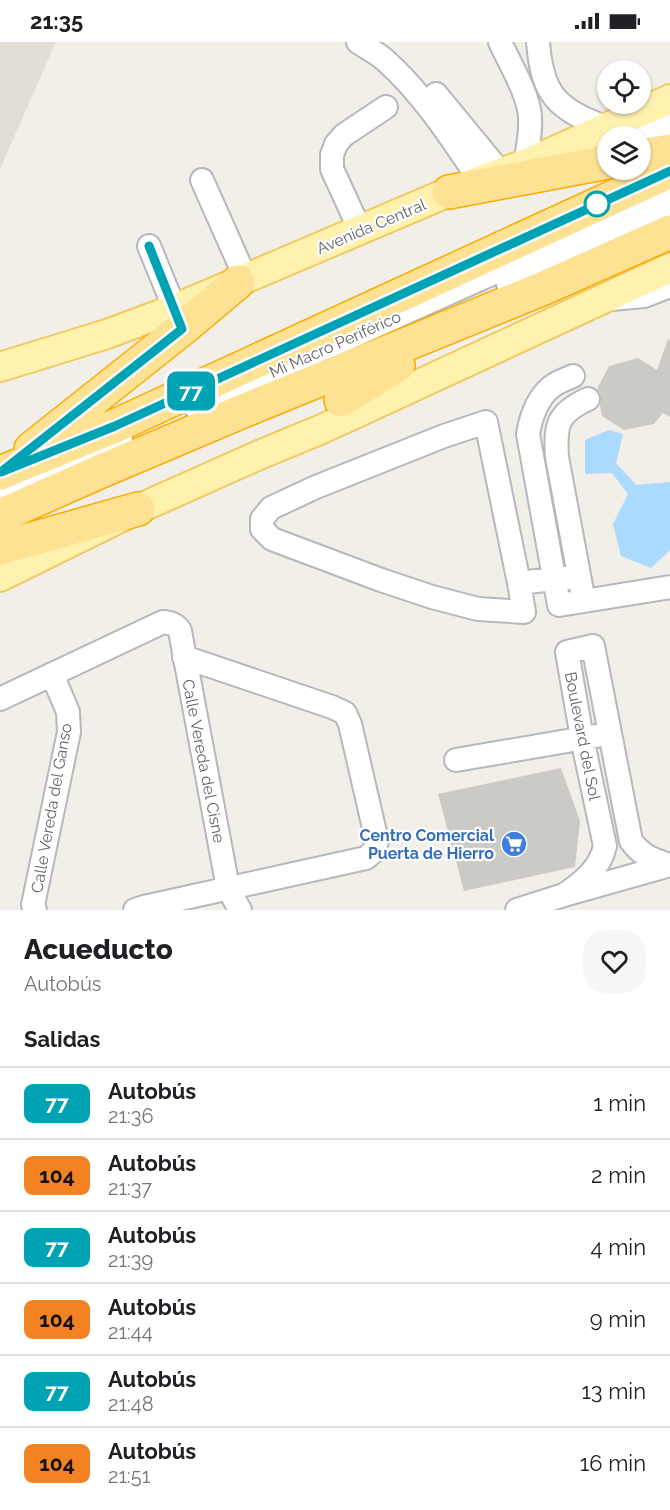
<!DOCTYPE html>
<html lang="es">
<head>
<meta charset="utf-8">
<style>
	:root { --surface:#fff; --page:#f6f6f6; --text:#202124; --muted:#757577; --line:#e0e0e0 }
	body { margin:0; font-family:Raleway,sans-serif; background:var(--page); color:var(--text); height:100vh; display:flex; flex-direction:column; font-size:22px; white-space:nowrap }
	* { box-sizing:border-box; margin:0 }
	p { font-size:20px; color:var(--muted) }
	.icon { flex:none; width:33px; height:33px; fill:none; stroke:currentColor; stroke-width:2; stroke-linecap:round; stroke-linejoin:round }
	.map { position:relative; height:868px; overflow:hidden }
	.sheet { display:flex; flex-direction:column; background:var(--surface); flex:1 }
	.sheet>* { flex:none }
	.badge { padding:0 12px; border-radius:9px; font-size:21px; line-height:39px }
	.buttons { position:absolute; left:597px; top:18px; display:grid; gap:12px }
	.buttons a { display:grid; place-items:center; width:54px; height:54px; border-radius:50%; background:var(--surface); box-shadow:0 2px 4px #0004; font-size:30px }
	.map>.badge { position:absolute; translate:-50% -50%; box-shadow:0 0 0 3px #fff }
	h2 { padding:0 24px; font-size:22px; line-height:54px }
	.round { display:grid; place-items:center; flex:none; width:63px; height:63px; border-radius:24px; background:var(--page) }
	.head { display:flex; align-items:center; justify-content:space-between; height:102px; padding:0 24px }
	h1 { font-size:28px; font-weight:800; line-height:45px }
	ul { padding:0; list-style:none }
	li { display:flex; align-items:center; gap:18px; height:72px; padding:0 24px; border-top:2px solid var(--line) }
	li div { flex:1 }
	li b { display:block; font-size:22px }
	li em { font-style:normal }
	li .badge { min-width:66px; font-weight:700; text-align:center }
	.status { display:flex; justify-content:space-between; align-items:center; height:42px; padding:0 30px; background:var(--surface); direction:ltr }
	.status svg { height:16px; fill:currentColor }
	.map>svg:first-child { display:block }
	.education { fill:#e1ded6 }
	.water { fill:#aadaff }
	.building { fill:#cccac5 }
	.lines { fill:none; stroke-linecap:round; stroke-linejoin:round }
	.minor-casing { stroke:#b5b8bc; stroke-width:26 }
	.major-casing { stroke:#f2c960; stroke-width:32 }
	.highway-casing { stroke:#f9ab00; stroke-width:36 }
	.minor { stroke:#fff; stroke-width:22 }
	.major { stroke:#fff2af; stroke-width:28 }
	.highway { stroke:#fde293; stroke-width:33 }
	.line-casing { stroke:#fff; stroke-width:14 }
	.line { stroke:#00a3b4; stroke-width:9 }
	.stop-dot { fill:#fff; stroke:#00a3b4; stroke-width:3 }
	.labels { text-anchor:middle; stroke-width:4.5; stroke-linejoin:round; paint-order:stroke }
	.street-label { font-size:16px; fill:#5f6368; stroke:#fff }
	.shop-label { font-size:16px; font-weight:bold; fill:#366cbe; stroke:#fff; text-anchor:end }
</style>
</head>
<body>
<div class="status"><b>21:35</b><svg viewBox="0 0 49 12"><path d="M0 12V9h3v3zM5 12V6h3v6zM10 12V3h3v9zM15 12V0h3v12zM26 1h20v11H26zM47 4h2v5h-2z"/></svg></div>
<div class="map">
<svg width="670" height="868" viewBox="0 0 670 868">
	<rect width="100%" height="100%" fill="#f1efe8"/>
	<path class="education" d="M 0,0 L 56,0 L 0,127 Z"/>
	<path class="water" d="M 609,388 L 623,392 L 616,421 L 636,443 L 670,440 L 670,508 L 651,526 L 621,514 L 613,482 L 628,452 L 612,431 L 585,432 L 585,398 Z"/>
	<path class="building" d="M 668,297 L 670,298 L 670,375 L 663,371 L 654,382 L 624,388 L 602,374 L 600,364 L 601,357 L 600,351 L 597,347 L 609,324 L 638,316 L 657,328 Z
		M 561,726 L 580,779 L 575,825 L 464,849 L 438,752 Z"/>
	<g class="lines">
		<g class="minor-casing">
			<path id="minor" d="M 358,0 C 367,6 377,11 385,18 C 423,52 452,97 480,139
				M 500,0 C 509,20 529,53 530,75 C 531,90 528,106 525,122
				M 538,0 C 542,53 557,67 605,85
				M 436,52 L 501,131
				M 640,95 L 670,82
				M 202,138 L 246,237
				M 360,188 L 332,127 L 332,113 L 336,102 L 344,93 L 386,65
				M 149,204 L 180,280
				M 508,242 L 670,172
				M 611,257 L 644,254 L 670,244
				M 573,334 C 566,337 557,340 551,345 C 537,357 531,374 528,392 L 559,563 L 670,545
				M 195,365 L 670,152
				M 0,453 L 121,398
				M 519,541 L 486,380 L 444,394 L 316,445 L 271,466 L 262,477 L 262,487 L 272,497 L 381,538 L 432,555 L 478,567 L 524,570 L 519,541 L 579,534
				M 582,549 L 557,415 C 555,383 557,371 588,357
				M 0,657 L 163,580 C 171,581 176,582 180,589 L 228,846 L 240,868
				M 456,718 L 596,694
				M 564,853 C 582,841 600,827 605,804 L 582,696 L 567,610 L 593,604 L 631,799 C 642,814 652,817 669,823
				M 35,868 L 33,863 L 69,690 L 68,670 L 52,632
				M 135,868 L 144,865 L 366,816 L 374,809 L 377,799 L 350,682 L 345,671 L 332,665 L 184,615
				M 517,868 L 564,853 L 670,823"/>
		</g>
		<g class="major-casing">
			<path id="major" d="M 0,325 L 107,292 L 174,267 L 449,150 L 525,122 L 670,57
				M 0,535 L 138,467 L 259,413 L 322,387 L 670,226"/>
		</g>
		<g class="highway-casing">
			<path id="highway" d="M 640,114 L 670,109
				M 449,150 L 608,120
				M 341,358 L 398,323
				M 31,407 L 182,287 L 238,240
				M 0,431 L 115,384 L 670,129
				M 0,474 L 99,430 L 243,369 L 544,246 L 670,190
				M 0,506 L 138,467"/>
		</g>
		<use href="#minor" class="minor"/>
		<use href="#major" class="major"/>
		<use href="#highway" class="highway"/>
	</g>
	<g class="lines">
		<g class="line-casing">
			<path id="line" d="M 149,204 L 182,287 L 1,430 L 115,384 L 670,129"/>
		</g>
		<use href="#line" class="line"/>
	</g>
	<defs>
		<g id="supermarket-disc" transform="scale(1.35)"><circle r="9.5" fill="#3f7fe0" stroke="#fff"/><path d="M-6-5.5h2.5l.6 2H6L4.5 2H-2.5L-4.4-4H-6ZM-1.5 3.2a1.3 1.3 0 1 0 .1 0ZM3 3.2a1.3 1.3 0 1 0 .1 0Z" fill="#fff"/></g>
	</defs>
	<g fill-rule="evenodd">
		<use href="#supermarket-disc" x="514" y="802"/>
	</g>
	<circle class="stop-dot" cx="597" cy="162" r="12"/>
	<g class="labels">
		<g class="street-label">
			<text transform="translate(371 184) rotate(-23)" y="6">Avenida Central</text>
			<text transform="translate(335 302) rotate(-24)" y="6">Mi Macro Periférico</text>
			<text transform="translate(583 694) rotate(79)" y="6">Boulevard del Sol</text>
			<text transform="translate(204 719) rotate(79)" y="6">Calle Vereda del Cisne</text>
			<text transform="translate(51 766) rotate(-80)" y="6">Calle Vereda del Ganso</text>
		</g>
		<g class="shop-label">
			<text x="494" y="799">Centro Comercial<tspan x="494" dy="18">Puerta de Hierro</tspan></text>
		</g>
	</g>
</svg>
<div class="buttons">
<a><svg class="icon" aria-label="locate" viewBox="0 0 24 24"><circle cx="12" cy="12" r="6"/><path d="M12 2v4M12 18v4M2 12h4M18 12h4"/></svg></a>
<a><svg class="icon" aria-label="layers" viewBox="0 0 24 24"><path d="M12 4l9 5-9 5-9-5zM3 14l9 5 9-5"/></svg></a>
</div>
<b class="badge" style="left:191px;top:349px;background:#00a3b4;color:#fff">77</b>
</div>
<section class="sheet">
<div class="head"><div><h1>Acueducto</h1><p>Autobús</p></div><a class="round"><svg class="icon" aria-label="heart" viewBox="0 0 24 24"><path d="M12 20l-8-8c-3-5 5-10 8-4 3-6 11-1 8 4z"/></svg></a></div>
<h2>Salidas</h2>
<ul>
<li><span class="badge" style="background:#00a3b4;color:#fff">77</span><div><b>Autobús</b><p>21:36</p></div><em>1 min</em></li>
<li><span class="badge" style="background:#f58220;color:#111">104</span><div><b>Autobús</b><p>21:37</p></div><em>2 min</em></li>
<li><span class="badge" style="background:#00a3b4;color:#fff">77</span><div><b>Autobús</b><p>21:39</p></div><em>4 min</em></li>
<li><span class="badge" style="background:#f58220;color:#111">104</span><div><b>Autobús</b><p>21:44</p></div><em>9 min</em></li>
<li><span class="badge" style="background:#00a3b4;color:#fff">77</span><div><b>Autobús</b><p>21:48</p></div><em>13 min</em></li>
<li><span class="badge" style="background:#f58220;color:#111">104</span><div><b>Autobús</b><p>21:51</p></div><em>16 min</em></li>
</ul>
</section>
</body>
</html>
